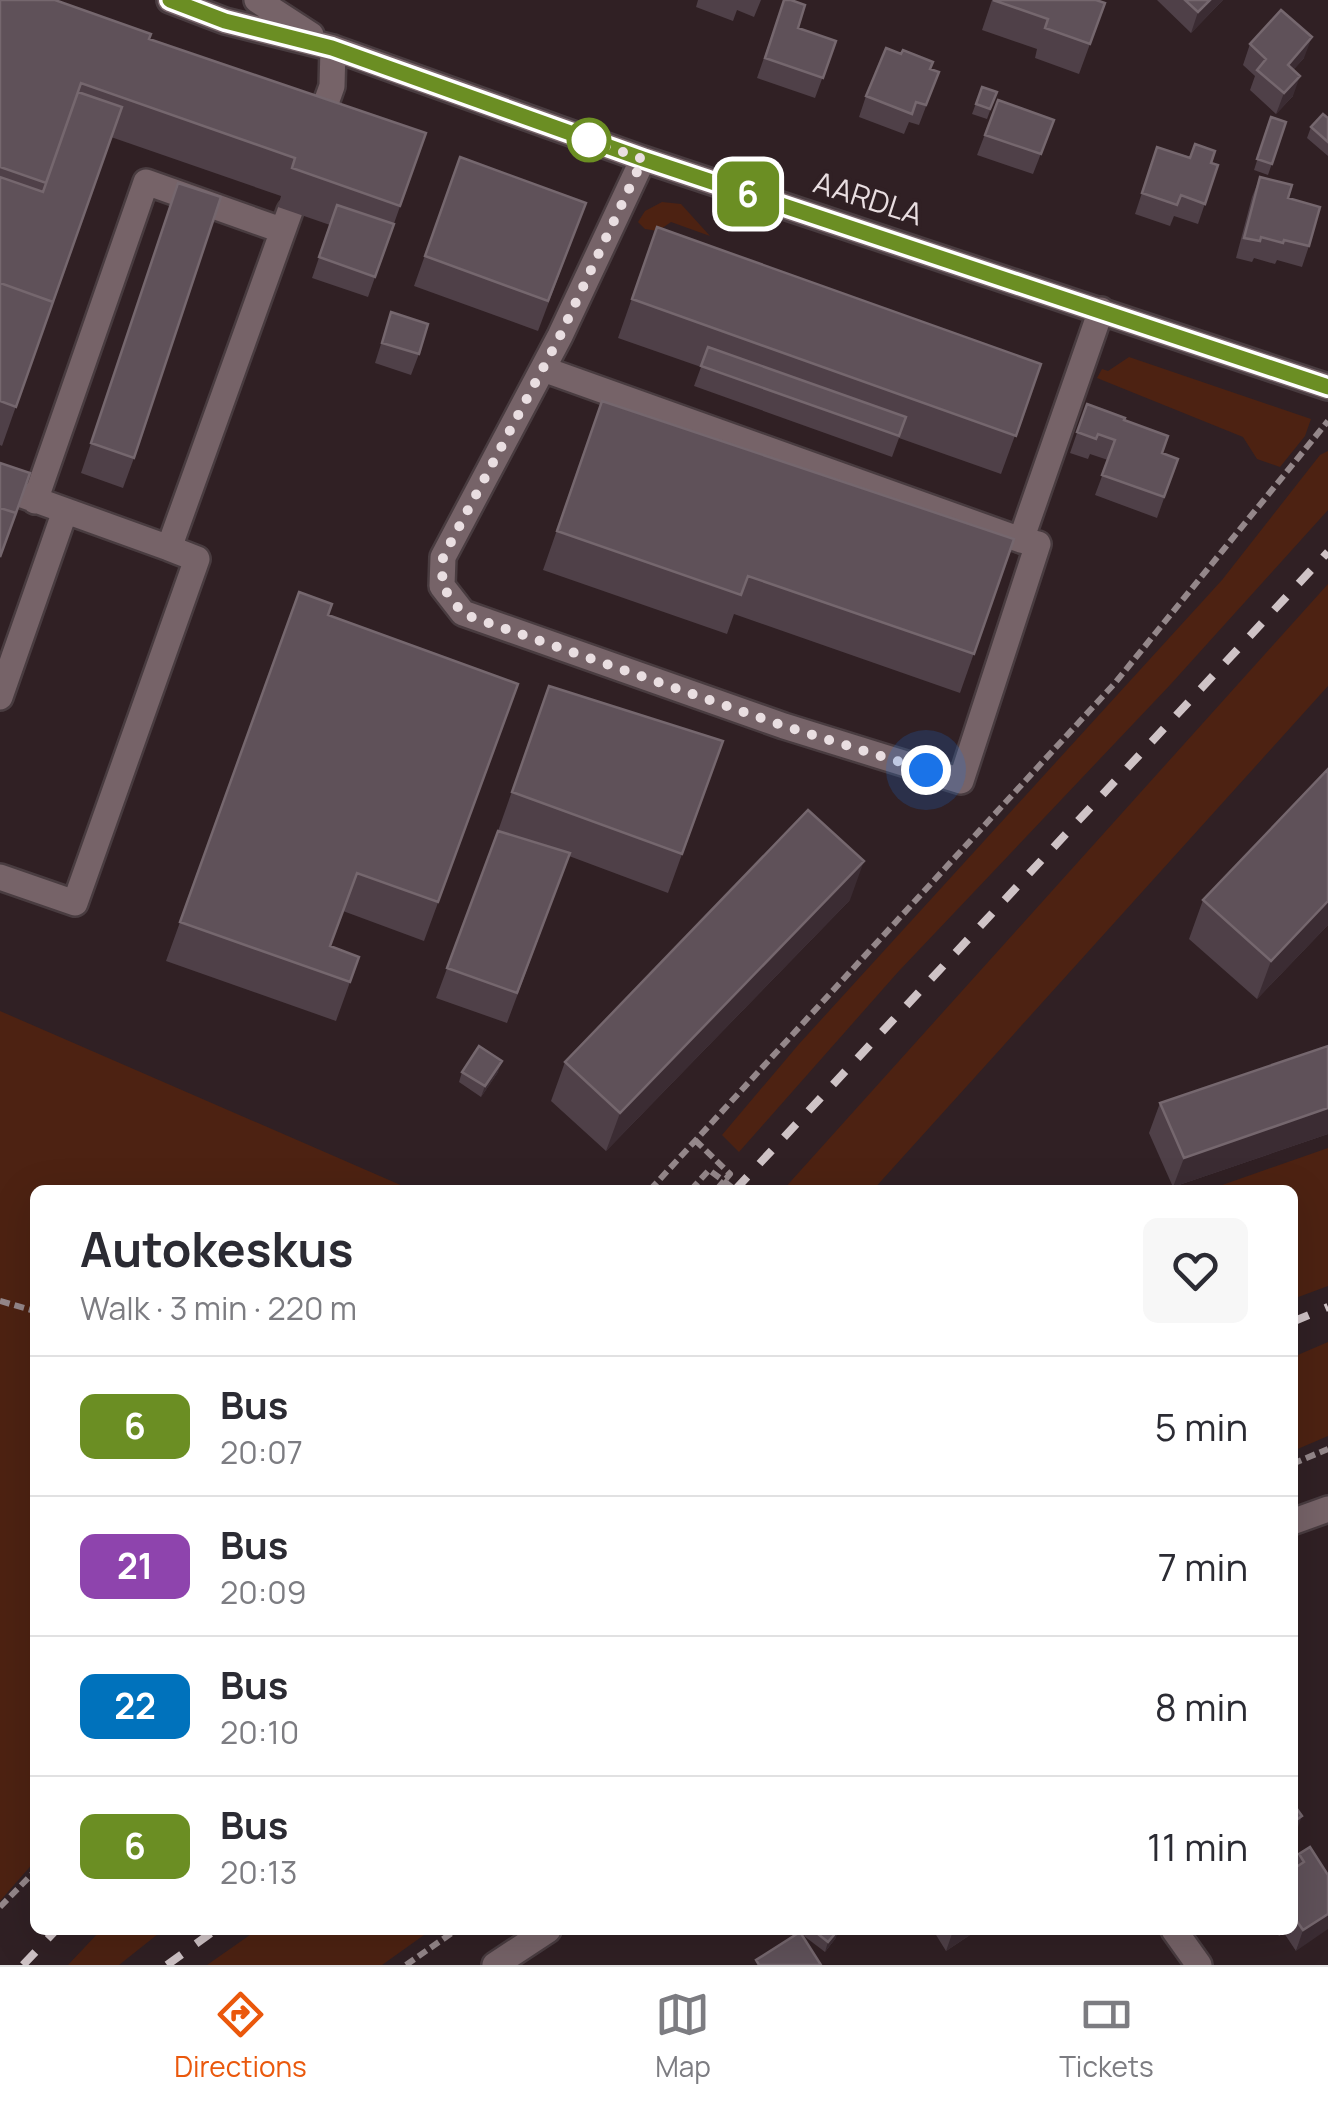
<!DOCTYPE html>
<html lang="en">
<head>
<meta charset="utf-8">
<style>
	:root { --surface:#fff; --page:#f7f7f7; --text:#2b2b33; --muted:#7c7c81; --line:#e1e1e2; --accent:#ea580c }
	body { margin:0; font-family:Manrope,sans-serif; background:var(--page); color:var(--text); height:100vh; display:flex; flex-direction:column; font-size:38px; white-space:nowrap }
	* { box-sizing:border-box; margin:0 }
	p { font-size:32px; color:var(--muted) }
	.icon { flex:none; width:55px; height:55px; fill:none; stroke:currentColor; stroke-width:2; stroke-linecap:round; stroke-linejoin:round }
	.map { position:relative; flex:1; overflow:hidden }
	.sheet { position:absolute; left:30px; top:1185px; width:1268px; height:750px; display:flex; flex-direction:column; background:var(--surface); border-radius:15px; box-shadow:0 10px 40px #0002 }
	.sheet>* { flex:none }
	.badge { padding:0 20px; border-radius:15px; font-size:35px; line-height:65px }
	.you { position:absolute; width:50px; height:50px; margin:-25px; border:8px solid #fff; border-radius:50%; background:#1a73e8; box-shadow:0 0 0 15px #1a73e833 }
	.map>.badge { position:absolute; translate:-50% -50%; box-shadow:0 0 0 5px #fff }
	.round { display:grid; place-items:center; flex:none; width:105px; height:105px; border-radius:15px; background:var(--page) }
	.head { display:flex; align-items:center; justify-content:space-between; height:170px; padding:0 50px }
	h1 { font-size:48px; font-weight:700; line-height:75px }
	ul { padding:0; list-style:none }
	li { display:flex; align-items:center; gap:30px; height:140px; padding:0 50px; border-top:2px solid var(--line) }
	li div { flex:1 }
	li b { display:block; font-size:38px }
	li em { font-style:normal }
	li .badge { min-width:110px; font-weight:700; text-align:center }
	.dock { display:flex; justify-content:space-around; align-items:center; height:140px; border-top:2px solid var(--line); background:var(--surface); font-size:28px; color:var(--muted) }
	.dock a { display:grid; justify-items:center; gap:5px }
	.dock .selected { color:var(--accent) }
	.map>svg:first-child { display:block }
	.green { fill:#4d2212 }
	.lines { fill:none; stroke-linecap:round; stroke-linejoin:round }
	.minor-casing { stroke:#493c40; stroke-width:30 }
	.path { stroke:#94878a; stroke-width:6; stroke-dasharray:10 5; stroke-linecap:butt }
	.minor { stroke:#766368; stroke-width:25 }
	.rail { stroke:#cfc3c6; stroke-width:8; stroke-dasharray:18 18; stroke-linecap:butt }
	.wall { fill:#4f4048 }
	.shaded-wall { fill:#3b2c33 }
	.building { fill:#5f5159; stroke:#75676e; stroke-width:2.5 }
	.line-casing { stroke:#fff; stroke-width:22 }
	.line { stroke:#6b8e23; stroke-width:15 }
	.walk { stroke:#e9dee1; stroke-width:10; stroke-dasharray:0 18 }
	.stop-dot { fill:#fff; stroke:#6b8e23; stroke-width:5 }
	.labels { text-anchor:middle; stroke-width:8; stroke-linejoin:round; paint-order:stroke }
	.street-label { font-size:30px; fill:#e9dee1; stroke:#302024 }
</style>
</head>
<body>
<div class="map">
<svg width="1328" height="1965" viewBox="0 0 1328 1965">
	<rect width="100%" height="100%" fill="#302024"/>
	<path class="green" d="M 662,202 L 681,204 L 710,236 L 671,222 L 658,231 L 645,229 L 638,222 L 645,211 Z
		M 1129,357 L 1311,419 L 1305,436 L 1280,467 L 1257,459 L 1243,437 L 1097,378 L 1102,369 L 1108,371 Z
		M 1328,451 L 1328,510 L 1170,685 L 898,972 L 739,1152 L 722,1135 L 799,1044 L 1222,580 L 1320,455 Z
		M 1328,584 L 1328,686 L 873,1190 L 783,1190 Z
		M 0,1011 L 412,1190 L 35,1190 L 35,1861 L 0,1901 Z
		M 1328,1148 L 1328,1286 L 1293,1299 L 1292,1190 L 1208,1190 Z
		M 1328,1342 L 1328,1436 L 1293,1451 L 1293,1357 Z
		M 101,1930 L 163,1930 L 119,1965 L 68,1965 Z
		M 257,1930 L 431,1930 L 382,1965 L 207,1965 Z"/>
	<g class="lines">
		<g class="minor-casing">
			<path id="minor" d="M 170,0 L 225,21 L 333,48 L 643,159 L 1328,387
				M 257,0 L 311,35
				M 316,131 L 332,86 L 333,48
				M 643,159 L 560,336 L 443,557 L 442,586 L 463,613 L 784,726 L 961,781 L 1038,544 L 1021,540
				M 543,369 L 1021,540 L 1101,310
				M 0,487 L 169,548 L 290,211
				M 35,501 L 146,182 L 281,230
				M 0,697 L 65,511
				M 0,877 L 75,903 L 197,559 L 169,548
				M 1292,1522 L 1328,1509
				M 1174,1930 L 1199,1965
				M 495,1965 L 548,1930"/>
		</g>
		<path class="path" d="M 695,1140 L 730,1174 L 724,1181 L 735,1190
			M 650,1190 L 1115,683 L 1328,421
			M 691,1190 L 709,1170 L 724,1181 L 717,1189
			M 0,1301 L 35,1311
			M 1292,1464 L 1328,1449
			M 0,1907 L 35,1871
			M 406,1965 L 456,1930"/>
		<use href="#minor" class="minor"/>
		<path class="rail" d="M 735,1190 L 1328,552
			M 1292,1322 L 1328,1307
			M 23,1965 L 56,1930
			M 167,1965 L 215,1930"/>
	</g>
	<path class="wall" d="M 0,0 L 149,39 L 426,133 L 368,297 L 312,278 L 330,225 L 278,207 L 281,196 L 111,137 L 2,446 L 0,445 Z
		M 698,0 L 761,0 L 754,17 L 737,10 L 733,21 L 696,7 Z
		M 784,0 L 798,28 L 836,41 L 815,98 L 757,78 Z
		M 992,0 L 1105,3 L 1079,74 L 1035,58 L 1037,49 L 982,30 Z
		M 1157,0 L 1223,0 L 1191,33 Z
		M 1250,44 L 1304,58 L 1293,70 L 1293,96 L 1276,114 L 1250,90 L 1255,76 L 1243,65 Z
		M 931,69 L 939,72 L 919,125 L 909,122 L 904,134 L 859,117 L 866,96 Z
		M 982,87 L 997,92 L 987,119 L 972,114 Z
		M 998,100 L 1054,120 L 1033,174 L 977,155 Z
		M 1271,117 L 1286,122 L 1268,175 L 1254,170 Z
		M 1328,118 L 1328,156 L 1307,138 L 1311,127 Z
		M 1157,147 L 1218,165 L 1198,224 L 1174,216 L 1170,226 L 1135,214 Z
		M 460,157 L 586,203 L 538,331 L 414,286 Z
		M 1260,177 L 1288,198 L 1309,246 L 1302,267 L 1277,260 L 1275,264 L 1254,258 L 1252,262 L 1236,258 L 1252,197 Z
		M 178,183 L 134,458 L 123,488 L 81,473 Z
		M 657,227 L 1041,364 L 1001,474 L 899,438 L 892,457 L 694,386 L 701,367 L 618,338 Z
		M 391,312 L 419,354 L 411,375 L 375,363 Z
		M 602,401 L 1014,539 L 960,693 L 734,614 L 727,634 L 543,570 Z
		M 1087,404 L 1124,420 L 1162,453 L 1178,459 L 1157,518 L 1095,495 L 1108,460 L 1090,454 L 1088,459 L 1070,453 Z
		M 299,592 L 328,615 L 518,684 L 424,941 L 343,911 L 330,946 L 359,957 L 336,1021 L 166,961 Z
		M 549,686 L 723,741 L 668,893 L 569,856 L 507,1023 L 436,998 L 498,831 Z
		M 1328,769 L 1328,925 L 1257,999 L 1189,939 L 1203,900 Z
		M 850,900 L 606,1151 L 551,1101 L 565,1062 Z
		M 1328,1046 L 1328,1134 L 1173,1187 L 1149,1133 L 1160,1103 Z
		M 462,1072 L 498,1072 L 481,1097 L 459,1082 Z
		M 1299,1854 L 1328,1875 L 1296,1951 L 1284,1933 L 1279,1936 L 1275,1930 L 1292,1930 L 1292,1870 Z
		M 806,1930 L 839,1930 L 835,1939 L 825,1952 L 804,1936 Z
		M 933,1930 L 974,1930 L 973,1933 L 946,1951 Z"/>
	<path class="shaded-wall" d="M 1210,0 L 1223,0 L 1191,33 L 1198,12 Z
		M 1312,37 L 1304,58 L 1280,85 L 1288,65 Z
		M 1300,76 L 1293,96 L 1276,114 L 1284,93 Z
		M 864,861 L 850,900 L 606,1151 L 620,1113 Z
		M 1328,901 L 1328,925 L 1257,999 L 1271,961 Z
		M 502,1061 L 498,1072 L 481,1097 L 485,1086 Z
		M 1328,1108 L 1328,1134 L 1173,1187 L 1184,1158 Z
		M 1302,1816 L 1295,1836 L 1292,1838 L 1292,1823 Z
		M 1328,1914 L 1328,1929 L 1296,1951 L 1303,1930 Z
		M 839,1930 L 835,1939 L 825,1952 L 828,1942 Z
		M 974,1930 L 973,1933 L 946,1951 L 953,1931 Z"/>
	<path class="building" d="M 0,0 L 55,0 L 151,34 L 149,39 L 426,133 L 400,206 L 292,168 L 295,158 L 81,83 L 46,183 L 0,167 Z
		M 784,0 L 791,0 L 805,5 L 798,28 L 836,41 L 823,78 L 765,58 Z
		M 993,0 L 1096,0 L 1105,3 L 1090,44 L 1045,28 L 1048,19 Z
		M 1185,0 L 1210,0 L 1198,12 Z
		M 1281,10 L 1312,37 L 1288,65 L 1300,76 L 1284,93 L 1257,70 L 1266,59 L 1250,44 Z
		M 886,48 L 901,54 L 903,50 L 933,62 L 930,69 L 939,72 L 926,105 L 916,102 L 912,114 L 866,96 Z
		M 982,87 L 997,92 L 990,109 L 976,104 Z
		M 78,92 L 122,107 L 53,302 L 0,283 L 0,177 L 43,192 Z
		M 998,100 L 1054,120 L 1041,154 L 985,135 Z
		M 1323,114 L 1328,118 L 1328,142 L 1311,127 Z
		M 1271,117 L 1286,122 L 1272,164 L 1257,159 Z
		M 1195,144 L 1215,151 L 1211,163 L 1218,165 L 1205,204 L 1181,195 L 1177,205 L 1142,193 L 1157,147 L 1190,158 Z
		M 460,157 L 586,203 L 548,301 L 425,256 Z
		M 1260,177 L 1292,185 L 1288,198 L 1320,207 L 1309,246 L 1284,240 L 1283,243 L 1261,237 L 1260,241 L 1244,238 Z
		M 178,183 L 221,197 L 134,458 L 91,443 Z
		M 337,205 L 394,224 L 375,277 L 319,257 Z
		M 657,227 L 1041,364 L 1016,436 L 632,299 Z
		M 0,283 L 53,302 L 16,407 L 0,401 Z
		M 391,312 L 428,324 L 419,354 L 382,343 Z
		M 708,347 L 906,417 L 899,436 L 701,366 Z
		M 602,401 L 1014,539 L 974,654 L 748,576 L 741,595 L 557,531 Z
		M 1087,404 L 1125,418 L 1124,420 L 1168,436 L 1162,453 L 1178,459 L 1164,497 L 1102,475 L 1115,440 L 1098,434 L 1096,439 L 1077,432 Z
		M 0,463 L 30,473 L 16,513 L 0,508 Z
		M 0,508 L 16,513 L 0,557 Z
		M 299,592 L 332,604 L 328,615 L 518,684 L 438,902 L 357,873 L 330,946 L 359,957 L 350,982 L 180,922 Z
		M 549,686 L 723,741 L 682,854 L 512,792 Z
		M 1328,769 L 1328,901 L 1271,961 L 1203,900 Z
		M 808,810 L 864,861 L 620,1113 L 565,1062 Z
		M 498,831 L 570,853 L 517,993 L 447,968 Z
		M 479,1046 L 502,1061 L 485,1086 L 462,1072 Z
		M 1328,1046 L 1328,1108 L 1184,1158 L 1160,1103 Z
		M 1292,1802 L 1302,1816 L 1292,1823 Z
		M 1310,1847 L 1328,1875 L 1328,1914 L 1303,1930 L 1292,1914 L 1292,1870 L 1304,1862 L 1299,1854 Z
		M 813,1930 L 838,1930 L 828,1942 Z
		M 800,1932 L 821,1965 L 759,1965 L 756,1960 Z"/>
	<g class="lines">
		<g class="line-casing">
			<path id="line" d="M 170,0 L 225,21 L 332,48 L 643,159 L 1328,387"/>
		</g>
		<use href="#line" class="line"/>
		<path class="walk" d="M 589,140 L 643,159 L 560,336 L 443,557 L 442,586 L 463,614 L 784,726 L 926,770"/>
	</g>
	<circle class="stop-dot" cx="589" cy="140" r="20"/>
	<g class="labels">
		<g class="street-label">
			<text transform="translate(868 199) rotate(18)" y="10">AARDLA</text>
		</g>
	</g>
</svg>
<div class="you" style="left:926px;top:770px"></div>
<b class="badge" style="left:748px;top:194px;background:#6b8e23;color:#fff">6</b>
<section class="sheet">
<div class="head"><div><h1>Autokeskus</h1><p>Walk · 3 min · 220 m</p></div><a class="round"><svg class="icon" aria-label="heart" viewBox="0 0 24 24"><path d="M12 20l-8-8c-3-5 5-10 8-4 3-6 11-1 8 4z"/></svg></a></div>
<ul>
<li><span class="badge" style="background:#6b8e23;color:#fff">6</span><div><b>Bus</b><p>20:07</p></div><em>5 min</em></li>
<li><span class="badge" style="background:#8e44ad;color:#fff">21</span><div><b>Bus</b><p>20:09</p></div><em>7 min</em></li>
<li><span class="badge" style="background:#0072bc;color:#fff">22</span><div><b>Bus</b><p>20:10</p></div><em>8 min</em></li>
<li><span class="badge" style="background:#6b8e23;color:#fff">6</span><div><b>Bus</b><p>20:13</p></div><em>11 min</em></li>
</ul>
</section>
</div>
<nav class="dock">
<a class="selected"><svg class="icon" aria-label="directions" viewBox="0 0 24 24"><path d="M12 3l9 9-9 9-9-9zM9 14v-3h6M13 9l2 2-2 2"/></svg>Directions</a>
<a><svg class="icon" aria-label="map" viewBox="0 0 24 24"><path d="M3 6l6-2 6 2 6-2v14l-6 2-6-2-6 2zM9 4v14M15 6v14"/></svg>Map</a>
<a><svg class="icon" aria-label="tickets" viewBox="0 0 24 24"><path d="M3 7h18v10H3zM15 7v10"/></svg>Tickets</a>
</nav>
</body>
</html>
